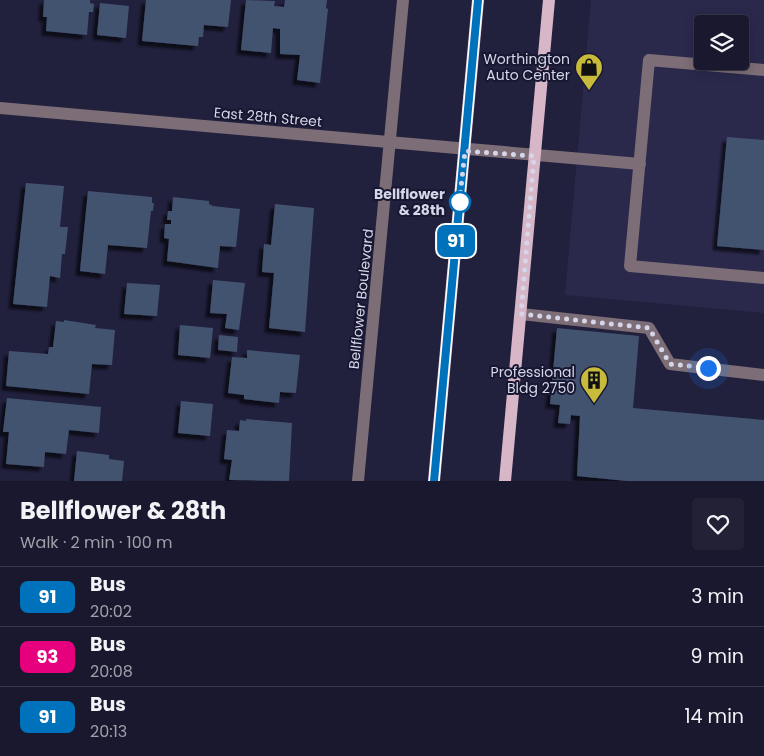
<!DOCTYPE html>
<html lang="en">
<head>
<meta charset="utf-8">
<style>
	:root { --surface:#19182e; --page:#222136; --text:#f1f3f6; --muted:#9fa0aa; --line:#37374a }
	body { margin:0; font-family:Poppins,sans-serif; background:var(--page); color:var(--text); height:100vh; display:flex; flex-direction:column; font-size:19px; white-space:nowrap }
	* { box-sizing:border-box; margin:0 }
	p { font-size:16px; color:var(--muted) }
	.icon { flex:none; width:28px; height:28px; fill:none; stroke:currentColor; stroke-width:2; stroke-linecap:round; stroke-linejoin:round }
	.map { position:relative; height:481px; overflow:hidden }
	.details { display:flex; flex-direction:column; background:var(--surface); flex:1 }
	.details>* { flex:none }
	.badge { padding:0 10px; border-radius:8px; font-size:18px; line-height:32px }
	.controls { position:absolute; left:694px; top:15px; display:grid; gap:10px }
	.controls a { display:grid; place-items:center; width:55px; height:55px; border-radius:5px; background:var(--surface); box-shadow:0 2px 12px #0003,0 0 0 1px var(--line); font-size:25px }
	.you { position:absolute; width:25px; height:25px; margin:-12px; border:4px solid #fff; border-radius:50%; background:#1a73e8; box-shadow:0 0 0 8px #1a73e833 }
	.map>.badge { position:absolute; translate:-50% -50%; box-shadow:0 0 0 2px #fff }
	.round { display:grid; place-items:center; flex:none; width:52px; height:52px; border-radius:5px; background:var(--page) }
	.overview { display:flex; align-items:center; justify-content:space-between; height:85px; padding:0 20px }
	h1 { font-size:24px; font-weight:700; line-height:38px }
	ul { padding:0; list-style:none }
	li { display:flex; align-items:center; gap:15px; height:60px; padding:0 20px; border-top:1px solid var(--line) }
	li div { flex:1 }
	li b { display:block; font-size:19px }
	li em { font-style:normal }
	li .badge { min-width:55px; font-weight:700; text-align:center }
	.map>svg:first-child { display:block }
	.built { fill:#2a294c; fill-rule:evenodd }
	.building { fill:#435270; filter:url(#shadow) }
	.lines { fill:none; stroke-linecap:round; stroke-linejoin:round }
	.minor { stroke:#7d6d76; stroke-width:12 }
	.major { stroke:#d7b6c8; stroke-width:12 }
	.line-casing { stroke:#fff; stroke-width:11 }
	.line { stroke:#0072bc; stroke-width:8 }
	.walk { stroke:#d5d6e9; stroke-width:5; stroke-dasharray:0 9 }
	.stop-dot { fill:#fff; stroke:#0072bc; stroke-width:2.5 }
	.labels { text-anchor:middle; stroke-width:4; stroke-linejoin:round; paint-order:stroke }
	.poi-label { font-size:14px; fill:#d5d6e9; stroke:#181732; text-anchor:end }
	.street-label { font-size:14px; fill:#d5d6e9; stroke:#181732 }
	.stop-label { font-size:14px; font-weight:bold; fill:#d5d6e9; stroke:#181732; text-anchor:end }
</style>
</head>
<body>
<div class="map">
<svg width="764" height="481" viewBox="0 0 764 481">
	<defs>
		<filter id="shadow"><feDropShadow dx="-4.5" dy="4.5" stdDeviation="1" flood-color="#0009"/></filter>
	</defs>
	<rect width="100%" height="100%" fill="#21203d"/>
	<path class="built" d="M 591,0 L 764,0 L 764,313 L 565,295 ZM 702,24 L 740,24 L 740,61 L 702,61 Z"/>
	<path class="building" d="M 44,0 L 90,0 L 90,3 L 94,4 L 93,12 L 89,12 L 87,35 L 46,31 L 47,17 L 43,17 Z
		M 146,0 L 231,0 L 228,27 L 204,25 L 203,37 L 199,37 L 198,46 L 142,41 Z
		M 246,0 L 275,1 L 274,6 L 284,7 L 285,0 L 327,0 L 326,8 L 328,9 L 320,83 L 297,80 L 300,55 L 280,54 L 280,29 L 273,28 L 271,53 L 241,50 Z
		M 100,3 L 129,6 L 126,38 L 97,35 Z
		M 727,137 L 764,140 L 764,250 L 717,246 Z
		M 26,183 L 64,186 L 60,227 L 68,227 L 65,254 L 62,254 L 60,278 L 50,276 L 47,307 L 13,304 Z
		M 88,191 L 152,197 L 152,203 L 154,203 L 153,211 L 151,211 L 147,248 L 108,245 L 105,274 L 80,271 Z
		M 173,197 L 209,201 L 209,204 L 213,206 L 240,209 L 236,247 L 220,246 L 218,268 L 167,261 L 169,239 L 164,238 L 165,224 L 171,224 L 171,220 L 167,220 L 168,211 L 172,211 Z
		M 275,204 L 314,208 L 305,332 L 269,328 L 274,273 L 262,272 L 264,244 L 271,245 Z
		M 213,280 L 245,283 L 239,330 L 225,328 L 227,314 L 210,313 Z
		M 127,283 L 160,285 L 157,316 L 124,314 Z
		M 64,320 L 96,325 L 95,328 L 115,330 L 112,365 L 92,364 L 89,394 L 6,386 L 9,351 L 48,354 L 49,347 L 53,347 L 56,321 L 64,322 Z
		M 180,325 L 213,328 L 210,358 L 178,355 Z
		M 557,328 L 639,336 L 633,408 L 764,420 L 764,481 L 627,481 L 577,476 L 580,416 L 571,415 L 570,424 L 558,423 L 560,405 L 550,404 Z
		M 219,335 L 238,337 L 237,352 L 218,350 Z
		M 247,350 L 300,355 L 296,393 L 280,392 L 279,403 L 244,399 L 244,395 L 228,393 L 232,357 L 247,358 Z
		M 7,398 L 101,407 L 99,433 L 69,430 L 66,454 L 45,452 L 44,467 L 6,464 L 9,432 L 3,432 Z
		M 181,401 L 213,404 L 210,436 L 178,433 Z
		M 246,419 L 292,423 L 289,481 L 229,480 L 232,460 L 224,459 L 227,430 L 239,431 L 240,420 L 246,421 Z
		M 77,451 L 109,455 L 109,459 L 124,461 L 122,481 L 74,481 Z"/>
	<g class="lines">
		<path class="minor" d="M 764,70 L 649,60 L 630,266 L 764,278
			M 0,108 L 640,164
			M 521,314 L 649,328 L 670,364 L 764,375
			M 358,481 L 403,0"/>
		<path class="major" d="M 434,481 L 478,0
			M 505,481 L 549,0"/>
	</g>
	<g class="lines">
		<g class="line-casing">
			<path id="line" d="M 434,481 L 478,0"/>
		</g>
		<use href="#line" class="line"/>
		<path class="walk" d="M 460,202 L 459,206 L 465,151 L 534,156 L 521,314 L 649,328 L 670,364 L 708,368"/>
	</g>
	<defs>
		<g id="shop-pin" transform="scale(1.4375)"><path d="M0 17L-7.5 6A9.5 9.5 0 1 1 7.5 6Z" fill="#c8bb3b" stroke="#181732"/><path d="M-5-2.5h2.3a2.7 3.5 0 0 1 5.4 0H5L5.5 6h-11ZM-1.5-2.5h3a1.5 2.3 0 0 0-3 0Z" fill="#111"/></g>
		<g id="building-pin" transform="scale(1.4375)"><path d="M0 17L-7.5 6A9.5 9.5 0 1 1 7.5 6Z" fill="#c8bb3b" stroke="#181732"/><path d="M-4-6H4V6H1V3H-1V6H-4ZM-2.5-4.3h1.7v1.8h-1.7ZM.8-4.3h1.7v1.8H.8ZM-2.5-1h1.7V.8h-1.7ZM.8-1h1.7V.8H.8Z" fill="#111"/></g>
	</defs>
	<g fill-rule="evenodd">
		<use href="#shop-pin" x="589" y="67"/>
		<use href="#building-pin" x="594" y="380"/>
	</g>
	<circle class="stop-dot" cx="460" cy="202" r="10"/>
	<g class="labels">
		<g class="poi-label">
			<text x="570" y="64">Worthington<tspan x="570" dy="16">Auto Center</tspan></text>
			<text x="575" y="377">Professional<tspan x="575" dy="16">Bldg 2750</tspan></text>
		</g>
		<g class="street-label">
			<text transform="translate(268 117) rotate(5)" y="5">East 28th Street</text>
			<text transform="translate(361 299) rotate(-84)" y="5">Bellflower Boulevard</text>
		</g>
		<g class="stop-label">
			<text x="445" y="199">Bellflower<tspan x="445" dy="16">&amp; 28th</tspan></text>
		</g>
	</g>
</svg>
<div class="controls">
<a><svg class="icon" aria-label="layers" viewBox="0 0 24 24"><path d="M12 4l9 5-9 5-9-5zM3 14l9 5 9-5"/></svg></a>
</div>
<div class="you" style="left:708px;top:368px"></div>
<b class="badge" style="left:456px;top:241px;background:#0072bc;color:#fff">91</b>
</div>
<section class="details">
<div class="overview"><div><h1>Bellflower &amp; 28th</h1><p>Walk · 2 min · 100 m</p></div><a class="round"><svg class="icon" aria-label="heart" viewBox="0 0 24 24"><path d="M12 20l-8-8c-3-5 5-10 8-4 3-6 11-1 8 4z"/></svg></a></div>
<ul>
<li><span class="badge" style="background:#0072bc;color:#fff">91</span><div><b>Bus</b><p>20:02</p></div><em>3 min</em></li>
<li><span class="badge" style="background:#e6007e;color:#fff">93</span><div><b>Bus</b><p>20:08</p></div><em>9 min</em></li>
<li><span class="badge" style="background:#0072bc;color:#fff">91</span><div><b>Bus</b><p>20:13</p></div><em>14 min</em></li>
</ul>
</section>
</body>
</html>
